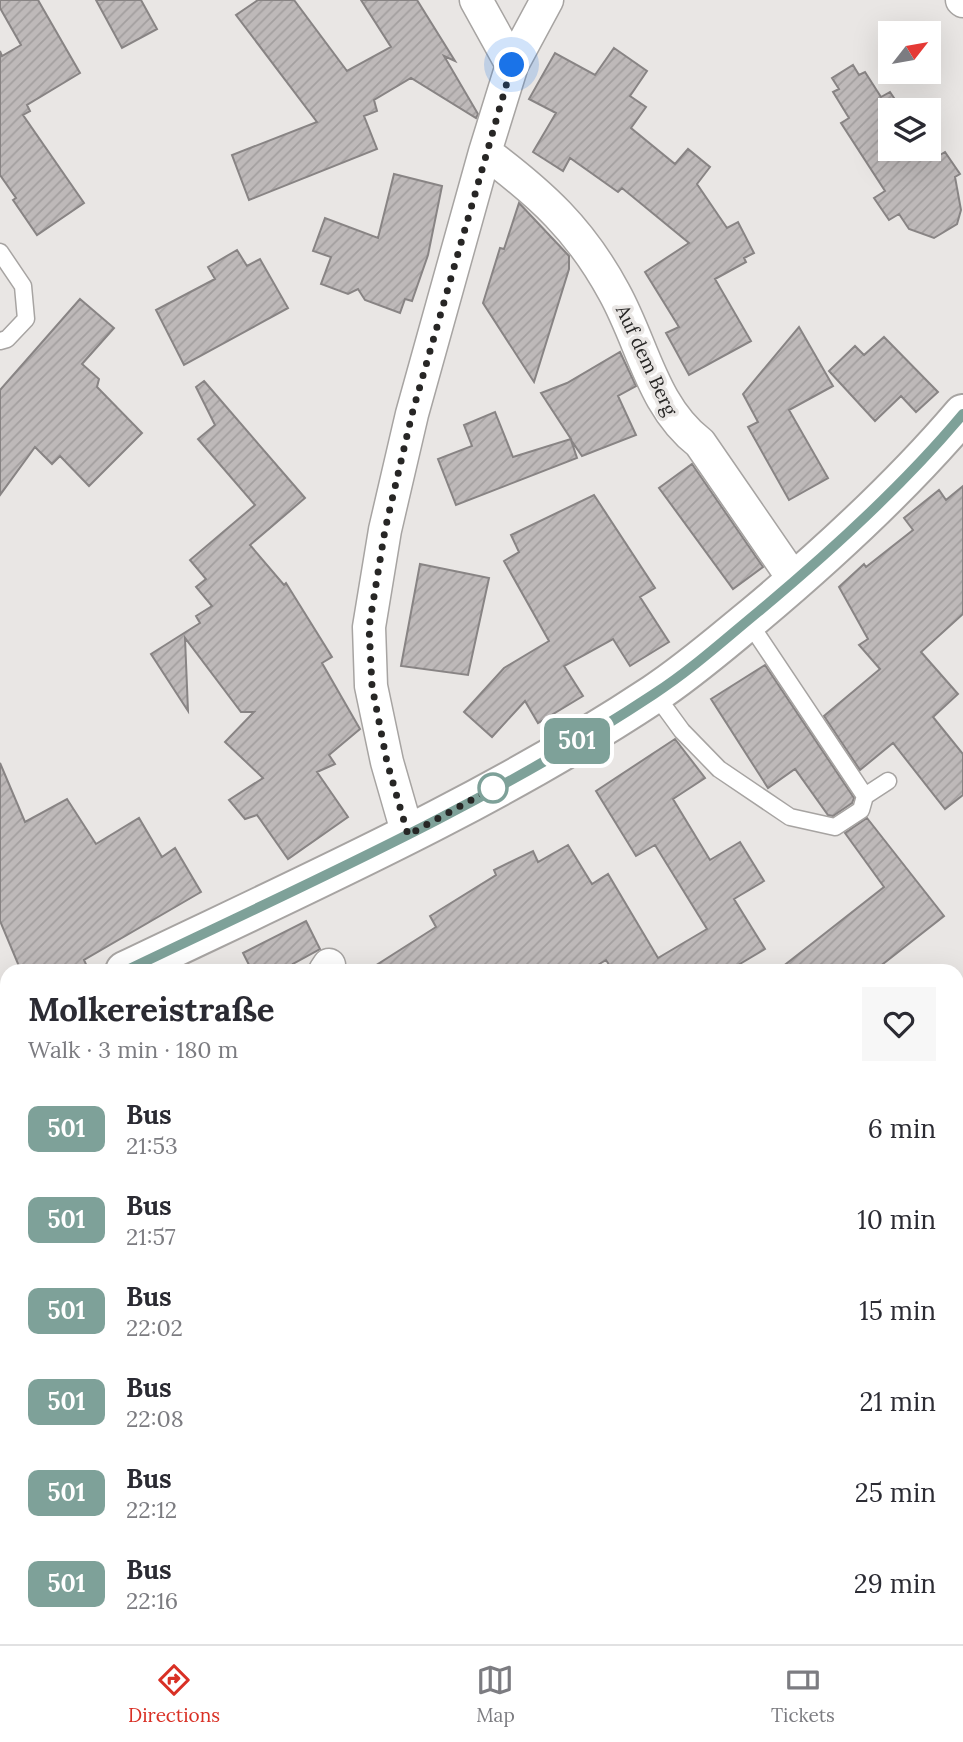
<!DOCTYPE html>
<html lang="en">
<head>
<meta charset="utf-8">
<style>
	:root { --surface:#fff; --page:#f7f7f7; --text:#2b2b33; --muted:#7c7c81; --line:#e1e1e2; --accent:#d93025 }
	body { margin:0; font-family:Lora,serif; background:var(--page); color:var(--text); height:100vh; display:flex; flex-direction:column; font-size:26px; white-space:nowrap }
	* { box-sizing:border-box; margin:0 }
	p { font-size:23px; color:var(--muted) }
	.icon { flex:none; width:38px; height:38px; fill:none; stroke:currentColor; stroke-width:2; stroke-linecap:round; stroke-linejoin:round }
	.map { position:relative; flex:1; overflow:hidden }
	.panel { position:absolute; left:0px; top:964px; width:964px; height:681px; display:flex; flex-direction:column; background:var(--surface); border-radius:21px 21px 0 0; box-shadow:0 7px 28px #0002 }
	.panel>* { flex:none }
	.badge { padding:0 14px; border-radius:10px; font-size:24px; line-height:46px }
	.needle { width:46px; rotate:59deg }
	.tools { position:absolute; left:878px; top:21px; display:grid; gap:14px }
	.tools a { display:grid; place-items:center; width:63px; height:63px; border-radius:0px; background:var(--surface); box-shadow:0 7px 28px #0002; font-size:35px }
	.you { position:absolute; width:35px; height:35px; margin:-18px; border:5px solid #fff; border-radius:50%; background:#1a73e8; box-shadow:0 0 0 10px #1a73e833 }
	.map>.badge { position:absolute; translate:-50% -50%; box-shadow:0 0 0 4px #fff }
	.round { display:grid; place-items:center; flex:none; width:74px; height:74px; border-radius:0px; background:var(--page) }
	.headline { display:flex; align-items:center; justify-content:space-between; height:119px; padding:0 28px }
	h1 { font-size:33px; font-weight:700; line-height:52px }
	ul { padding:0; list-style:none }
	li { display:flex; align-items:center; gap:21px; height:91px; padding:0 28px }
	li div { flex:1 }
	li b { display:block; font-size:26px }
	li em { font-style:normal }
	li .badge { min-width:77px; font-weight:700; text-align:center }
	.menu { display:flex; justify-content:space-around; align-items:center; height:98px; border-top:2px solid var(--line); background:var(--surface); font-size:19px; color:var(--muted) }
	.menu a { display:grid; justify-items:center; gap:4px }
	.menu .current { color:var(--accent) }
	.map>svg:first-child { display:block }
	.building { fill:url(#building-hatch); stroke:#888484; stroke-width:2 }
	.lines { fill:none; stroke-linecap:round; stroke-linejoin:round }
	.service-casing { stroke:#a7a4a2; stroke-width:19 }
	.minor-casing { stroke:#a7a4a2; stroke-width:35 }
	.secondary-casing { stroke:#a7a4a2; stroke-width:42 }
	.service { stroke:#fff; stroke-width:16 }
	.minor { stroke:#fff; stroke-width:32 }
	.secondary { stroke:#fff; stroke-width:38 }
	.line-casing { stroke:#fff; stroke-width:16 }
	.line { stroke:#7ea199; stroke-width:10 }
	.walk { stroke:#272625; stroke-width:7; stroke-dasharray:0 12.6 }
	.stop-dot { fill:#fff; stroke:#7ea199; stroke-width:3.5 }
	.labels { text-anchor:middle; stroke-width:7; stroke-linejoin:round; paint-order:stroke }
	.street-label { font-size:19px; fill:#272625; stroke:#e9e6e4 }
</style>
</head>
<body>
<div class="map">
<svg width="963" height="1644" viewBox="0 0 963 1644">
	<defs>
		<pattern id="building-hatch" width="6" height="6" patternUnits="userSpaceOnUse" patternTransform="scale(1.75)"><rect width="6" height="6" fill="#beb9b9"/><path d="M-1 1l2-2M0 6l6-6M5 7l2-2" fill="none" stroke="#a39f9f"/></pattern>
	</defs>
	<rect width="100%" height="100%" fill="#e9e6e4"/>
	<path class="building" d="M 0,0 L 38,0 L 80,73 L 27,105 L 30,111 L 23,115 L 84,203 L 37,235 L 13,200 L 16,198 L 0,175 L 0,51 L 2,56 L 21,45 L 0,8 Z
		M 96,0 L 141,0 L 157,29 L 122,48 Z
		M 258,0 L 294,0 L 347,71 L 391,47 L 361,0 L 417,0 L 455,61 L 444,56 L 478,114 L 476,118 L 411,78 L 374,100 L 377,111 L 364,116 L 377,149 L 249,200 L 232,155 L 317,122 L 236,15 Z
		M 614,48 L 647,71 L 630,96 L 646,107 L 631,128 L 675,164 L 688,149 L 710,167 L 697,184 L 727,228 L 738,222 L 754,253 L 744,258 L 746,262 L 715,279 L 751,341 L 689,375 L 666,333 L 679,327 L 645,272 L 689,243 L 622,188 L 618,192 L 570,158 L 563,171 L 533,152 L 556,113 L 529,99 L 555,53 L 595,75 Z
		M 853,65 L 859,75 L 865,72 L 881,97 L 890,92 L 902,110 L 891,110 L 891,149 L 927,149 L 933,159 L 945,152 L 960,174 L 955,177 L 961,210 L 957,224 L 934,238 L 909,229 L 899,214 L 889,220 L 874,198 L 885,191 L 841,123 L 849,118 L 833,92 L 839,89 L 832,78 Z
		M 394,174 L 442,186 L 428,255 L 412,301 L 405,299 L 400,313 L 365,300 L 358,289 L 348,294 L 321,284 L 331,257 L 313,251 L 325,218 L 378,238 Z
		M 519,203 L 569,256 L 569,269 L 534,382 L 483,303 L 500,248 L 504,249 Z
		M 237,250 L 247,266 L 260,259 L 288,308 L 184,365 L 156,310 L 215,279 L 208,267 Z
		M 80,299 L 114,328 L 82,364 L 99,379 L 97,387 L 142,433 L 89,486 L 60,456 L 52,464 L 35,447 L 0,495 L 0,390 Z
		M 799,327 L 833,386 L 789,410 L 828,478 L 789,500 L 748,427 L 758,422 L 743,394 Z
		M 884,337 L 938,392 L 916,412 L 901,396 L 875,421 L 829,371 L 855,346 L 864,355 Z
		M 620,352 L 636,386 L 618,396 L 636,435 L 582,456 L 571,440 L 577,458 L 456,505 L 438,459 L 472,446 L 464,425 L 495,412 L 513,457 L 571,439 L 541,393 L 567,383 Z
		M 204,381 L 305,498 L 250,545 L 284,585 L 286,583 L 332,657 L 322,663 L 360,729 L 329,755 L 335,764 L 317,772 L 348,817 L 288,859 L 257,815 L 245,819 L 229,800 L 263,778 L 225,742 L 254,712 L 241,712 L 185,638 L 188,711 L 151,654 L 200,623 L 196,616 L 212,606 L 196,587 L 206,579 L 190,560 L 255,505 L 198,439 L 215,425 L 196,387 Z
		M 692,464 L 763,567 L 733,589 L 659,488 Z
		M 963,486 L 963,614 L 921,652 L 958,694 L 933,717 L 963,754 L 963,795 L 945,809 L 893,743 L 860,770 L 824,716 L 880,669 L 859,645 L 868,639 L 839,587 L 864,564 L 866,567 L 913,530 L 904,518 L 939,490 L 946,500 Z
		M 594,495 L 655,588 L 640,597 L 669,642 L 630,666 L 613,639 L 564,666 L 583,696 L 538,723 L 525,701 L 492,737 L 464,712 L 504,668 L 549,641 L 504,561 L 519,552 L 511,535 Z
		M 420,564 L 489,578 L 468,675 L 401,666 Z
		M 765,665 L 854,798 L 852,803 L 833,816 L 828,815 L 795,769 L 768,788 L 711,699 Z
		M 675,739 L 705,778 L 673,799 L 710,860 L 740,842 L 764,881 L 734,899 L 765,949 L 728,971 L 613,971 L 606,960 L 588,971 L 367,971 L 436,927 L 430,916 L 496,875 L 494,870 L 533,851 L 538,862 L 568,845 L 592,884 L 608,874 L 658,958 L 707,929 L 655,845 L 636,856 L 596,791 Z
		M 0,763 L 25,822 L 67,799 L 96,844 L 139,818 L 162,857 L 175,848 L 201,892 L 84,960 L 89,971 L 21,971 L 0,921 Z
		M 867,818 L 944,916 L 874,971 L 777,971 L 884,887 L 845,833 Z
		M 306,921 L 320,949 L 293,964 L 297,971 L 252,971 L 243,953 Z"/>
	<g class="lines">
		<g class="service-casing">
			<path id="service" d="M 0,252 L 23,286 L 26,319 L 7,339 L 0,341
				M 748,621 L 865,796 L 888,781
				M 655,694 L 682,731 L 719,769 L 790,817 L 835,827 L 861,810 L 865,796"/>
		</g>
		<g class="minor-casing">
			<path id="minor" d="M 476,0 L 512,65
				M 962,0 L 963,1
				M 485,152 C 541,194 580,229 614,292 C 643,344 652,406 700,443 L 795,581
				M 408,835 L 387,762 L 371,686 L 369,627 L 385,530 L 412,414 L 485,152 L 512,65 L 547,0
				M 325,971 L 329,965
				M 0,1246 L 7,1244
				M 0,1557 L 7,1579
				M 28,1638 L 31,1644
				M 800,1638 L 807,1644"/>
		</g>
		<g class="secondary-casing">
			<path id="secondary" d="M 125,971 C 304,885 488,804 654,694 C 689,671 721,643 754,616 C 828,554 900,488 963,414
				M 0,1027 L 7,1024"/>
		</g>
		<use href="#service" class="service"/>
		<use href="#minor" class="minor"/>
		<use href="#secondary" class="secondary"/>
	</g>
	<g class="lines">
		<g class="line-casing">
			<path id="line" d="M 125,971 C 304,885 488,804 654,694 C 691,670 724,640 758,612 C 830,552 902,487 963,414"/>
		</g>
		<use href="#line" class="line"/>
		<path class="walk" d="M 493,788 L 408,835 L 387,762 L 372,686 L 369,627 L 385,530 L 412,414 L 512,65"/>
	</g>
	<circle class="stop-dot" cx="493" cy="788" r="14"/>
	<g class="labels">
		<g class="street-label">
			<text transform="translate(647 360) rotate(65)" y="7">Auf dem Berg</text>
		</g>
	</g>
</svg>
<div class="tools">
<a><svg class="needle" viewBox="-14 -14 28 28"><path d="M0-13l5 13h-10z" fill="#e53935"/><path d="M0 13l5-13h-10z" fill="#7c7c81"/></svg></a>
<a><svg class="icon" aria-label="layers" viewBox="0 0 24 24"><path d="M12 4l9 5-9 5-9-5zM3 14l9 5 9-5"/></svg></a>
</div>
<div class="you" style="left:512px;top:65px"></div>
<b class="badge" style="left:577px;top:741px;background:#7ea199;color:#fff">501</b>
<section class="panel">
<div class="headline"><div><h1>Molkereistraße</h1><p>Walk · 3 min · 180 m</p></div><a class="round"><svg class="icon" aria-label="heart" viewBox="0 0 24 24"><path d="M12 20l-8-8c-3-5 5-10 8-4 3-6 11-1 8 4z"/></svg></a></div>
<ul>
<li><span class="badge" style="background:#7ea199;color:#fff">501</span><div><b>Bus</b><p>21:53</p></div><em>6 min</em></li>
<li><span class="badge" style="background:#7ea199;color:#fff">501</span><div><b>Bus</b><p>21:57</p></div><em>10 min</em></li>
<li><span class="badge" style="background:#7ea199;color:#fff">501</span><div><b>Bus</b><p>22:02</p></div><em>15 min</em></li>
<li><span class="badge" style="background:#7ea199;color:#fff">501</span><div><b>Bus</b><p>22:08</p></div><em>21 min</em></li>
<li><span class="badge" style="background:#7ea199;color:#fff">501</span><div><b>Bus</b><p>22:12</p></div><em>25 min</em></li>
<li><span class="badge" style="background:#7ea199;color:#fff">501</span><div><b>Bus</b><p>22:16</p></div><em>29 min</em></li>
</ul>
</section>
</div>
<nav class="menu">
<a class="current"><svg class="icon" aria-label="directions" viewBox="0 0 24 24"><path d="M12 3l9 9-9 9-9-9zM9 14v-3h6M13 9l2 2-2 2"/></svg>Directions</a>
<a><svg class="icon" aria-label="map" viewBox="0 0 24 24"><path d="M3 6l6-2 6 2 6-2v14l-6 2-6-2-6 2zM9 4v14M15 6v14"/></svg>Map</a>
<a><svg class="icon" aria-label="tickets" viewBox="0 0 24 24"><path d="M3 7h18v10H3zM15 7v10"/></svg>Tickets</a>
</nav>
</body>
</html>
